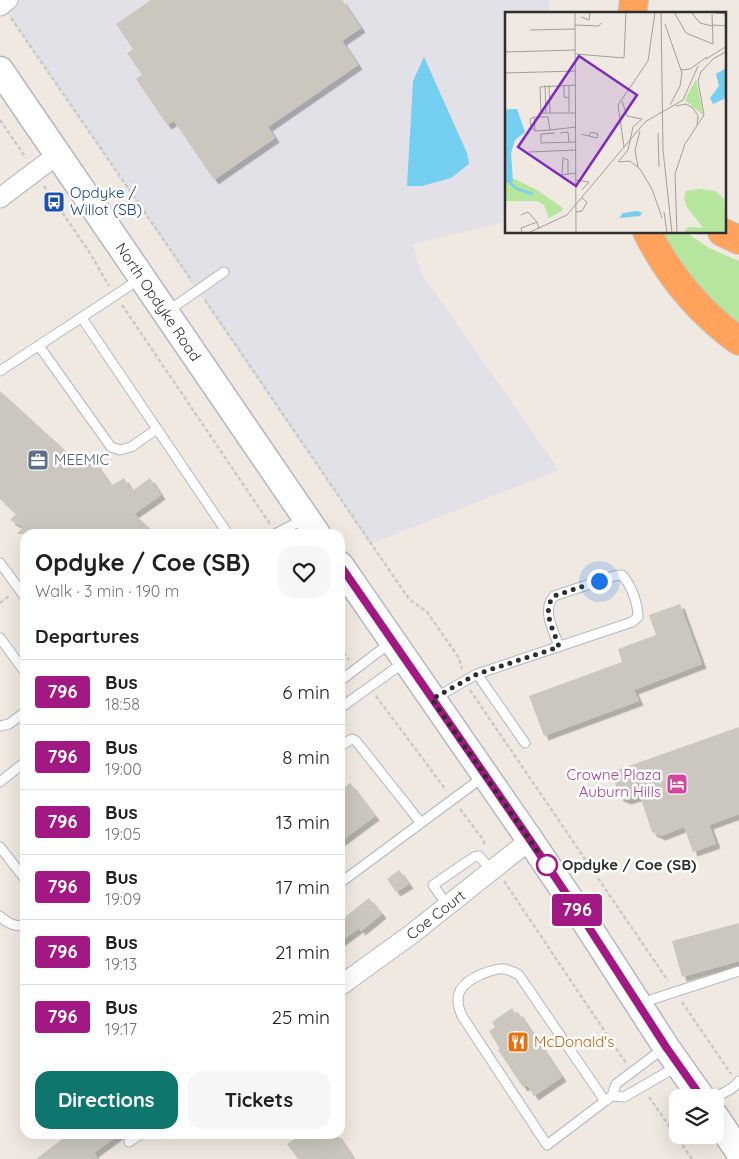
<!DOCTYPE html>
<html lang="en">
<head>
<meta charset="utf-8">
<style>
	:root { --surface:#fff; --page:#f6f6f6; --text:#202124; --muted:#757577; --line:#e0e0e0; --accent:#0f766e }
	body { margin:0; font-family:Quicksand,sans-serif; background:var(--page); color:var(--text); height:100vh; display:flex; flex-direction:column; font-size:19px; white-space:nowrap }
	* { box-sizing:border-box; margin:0 }
	p { font-size:16px; color:var(--muted) }
	.icon { flex:none; width:28px; height:28px; fill:none; stroke:currentColor; stroke-width:2; stroke-linecap:round; stroke-linejoin:round }
	.map { position:relative; flex:1; overflow:hidden }
	.sheet { position:absolute; left:20px; top:529px; width:325px; height:610px; display:flex; flex-direction:column; background:var(--surface); border-radius:15px; box-shadow:0 5px 20px #0002 }
	.sheet>* { flex:none }
	.badge { padding:0 10px; border-radius:4px; font-size:18px; line-height:32px }
	.buttons { position:absolute; left:669px; top:1089px; display:grid; gap:10px }
	.buttons a { display:grid; place-items:center; width:55px; height:55px; border-radius:10px; background:var(--surface); box-shadow:0 5px 20px #0002; font-size:25px }
	.you { position:absolute; width:25px; height:25px; margin:-12px; border:4px solid #fff; border-radius:50%; background:#1a73e8; box-shadow:0 0 0 8px #1a73e833 }
	.map>.badge { position:absolute; translate:-50% -50%; box-shadow:0 0 0 2px #fff }
	h2 { padding:0 15px; font-size:19px; line-height:45px }
	.round { display:grid; place-items:center; flex:none; width:52px; height:52px; border-radius:15px; background:var(--page) }
	.headline { display:flex; align-items:center; justify-content:space-between; height:85px; padding:0 15px }
	h1 { font-size:24px; font-weight:700; line-height:38px }
	.cta { display:flex; gap:10px; margin-top:auto; padding:10px 15px }
	.cta a { flex:1; height:58px; border-radius:15px; background:var(--accent); color:#fff; font-size:20px; font-weight:700; line-height:58px; text-align:center }
	.cta a+a { background:var(--page); color:var(--text) }
	ul { padding:0; list-style:none }
	li { display:flex; align-items:center; gap:15px; height:65px; padding:0 15px; border-top:1px solid var(--line) }
	li div { flex:1 }
	li b { display:block; font-size:19px }
	li em { font-style:normal }
	li .badge { min-width:55px; font-weight:700; text-align:center }
	.map>svg:first-child { display:block }
	.industrial { fill:#e3e1e8 }
	.green { fill:#b6e59e }
	.water { fill:#75cff0 }
	.building { fill:#cbc7bf; filter:url(#shadow) }
	.lines { fill:none; stroke-linecap:round; stroke-linejoin:round }
	.lane-casing { stroke:#b4b7c1; stroke-width:11 }
	.street-casing { stroke:#b4b7c1; stroke-width:21 }
	.secondary-casing { stroke:#b4b7c1; stroke-width:29 }
	.highway-casing { stroke:#c9c9c9; stroke-width:30 }
	.path { stroke:#c9c9c9; stroke-width:2.5; stroke-dasharray:4 2.5; stroke-linecap:butt }
	.lane { stroke:#fff; stroke-width:9 }
	.street { stroke:#fff; stroke-width:19 }
	.secondary { stroke:#fff; stroke-width:26 }
	.highway { stroke:#ffa35c; stroke-width:28 }
	.line-casing { stroke:#fff; stroke-width:11 }
	.line { stroke:#a31984; stroke-width:8 }
	.walk { stroke:#2e2e2e; stroke-width:5; stroke-dasharray:0 9 }
	.stop-dot { fill:#fff; stroke:#a31984; stroke-width:2.5 }
	.labels { text-anchor:middle; stroke-width:5; stroke-linejoin:round; paint-order:stroke }
	.transit-label { font-size:15px; fill:#164399; stroke:#fff; text-anchor:start }
	.street-label { font-size:15px; fill:#2e2e2e; stroke:#fff }
	.service-label { font-size:15px; fill:#4e5e75; stroke:#fff; text-anchor:start }
	.hotel-label { font-size:15px; fill:#b23c85; stroke:#fff; text-anchor:end }
	.stop-label { font-size:15px; font-weight:bold; fill:#2e2e2e; stroke:#fff; text-anchor:start }
	.food-label { font-size:15px; fill:#c56008; stroke:#fff; text-anchor:start }
	.inset-river { fill:none; stroke:#75cff0; stroke-width:2.5 }
	.inset-road { fill:none; stroke:#a29e99; stroke-width:1 }
	.view { fill:#7b2cbf; fill-opacity:0.15; stroke:#7b2cbf; stroke-width:2.5 }
	.inset-edge { fill:none; stroke:#2e2e2e; stroke-width:2.5 }
</style>
</head>
<body>
<div class="map">
<svg width="739" height="1159" viewBox="0 0 739 1159">
	<defs>
		<filter id="shadow"><feDropShadow dx="4.5" dy="4.5" stdDeviation="0" flood-color="#0004"/></filter>
	</defs>
	<rect width="100%" height="100%" fill="#efe9e1"/>
	<path class="industrial" d="M 0,0 L 550,0 L 549,14 L 507,14 L 506,222 L 413,244 L 421,273 L 559,470 L 370,544 L 0,2 Z"/>
	<path class="green" d="M 657,233 L 687,233 L 709,248 L 739,261 L 739,330 L 719,315 Z"/>
	<path class="water" d="M 424,57 L 467,153 L 469,164 L 451,178 L 422,186 L 407,186 L 413,81 Z"/>
	<path class="building" d="M 151,0 L 342,0 L 361,28 L 342,41 L 358,65 L 268,127 L 275,138 L 214,180 L 174,121 L 167,125 L 136,79 L 142,75 L 127,53 L 133,49 L 116,24 Z
		M 0,391 L 81,465 L 90,455 L 111,486 L 124,478 L 132,491 L 150,478 L 161,495 L 134,514 L 156,534 L 17,534 L 23,527 L 10,520 L 16,514 L 0,499 Z
		M 680,604 L 702,664 L 634,690 L 639,701 L 544,736 L 529,696 L 622,662 L 618,649 L 656,635 L 649,615 Z
		M 739,727 L 739,814 L 709,825 L 716,844 L 693,852 L 684,827 L 661,836 L 652,832 L 640,796 L 627,800 L 619,797 L 612,772 Z
		M 350,783 L 375,816 L 340,842 L 340,791 Z
		M 399,870 L 409,884 L 396,892 L 387,879 Z
		M 369,898 L 382,914 L 361,931 L 359,928 L 340,942 L 340,921 Z
		M 739,923 L 739,961 L 682,977 L 672,941 Z
		M 512,1008 L 516,1014 L 518,1012 L 562,1077 L 534,1096 L 527,1085 L 523,1087 L 498,1050 L 500,1049 L 489,1031 L 495,1027 L 492,1022 Z
		M 69,1134 L 120,1134 L 94,1153 L 98,1159 L 36,1159 Z
		M 302,1134 L 337,1134 L 354,1159 L 298,1159 L 287,1144 Z"/>
	<g class="lines">
		<g class="lane-casing">
			<path id="lane" d="M 168,311 L 224,272
				M 82,318 L 228,534
				M 39,346 L 111,447 L 120,450 L 131,447 L 157,429
				M 0,371 L 140,279
				M 275,534 L 304,519
				M 0,563 L 25,597
				M 0,638 L 25,672
				M 477,674 L 632,622 L 638,617 C 638,603 631,585 622,575 L 614,576 L 554,596 C 541,611 554,630 559,647
				M 340,681 L 390,643
				M 435,698 L 477,674 L 525,743
				M 340,706 L 343,706 L 403,663
				M 0,726 L 9,724 L 25,712
				M 340,746 L 352,739 L 356,741 L 421,823
				M 0,782 L 25,762
				M 0,847 L 25,879
				M 340,883 L 483,777
				M 448,906 L 433,885 L 474,857 L 479,856 L 492,871
				M 0,916 C 8,924 14,926 25,926
				M 641,1003 L 739,971
				M 612,1096 L 624,1097 L 676,1067
				M 714,1098 C 723,1093 734,1089 739,1081
				M 605,1101 L 519,975 C 504,966 498,968 482,974 C 461,983 452,994 462,1016 L 547,1145 L 605,1101 L 612,1096 L 616,1084 L 664,1048
				M 129,1142 L 141,1134"/>
		</g>
		<g class="street-casing">
			<path id="street" d="M 0,6 L 8,0
				M 0,198 L 57,155
				M 340,986 L 413,933 L 530,840"/>
		</g>
		<g class="secondary-casing">
			<path id="secondary" d="M 0,70 L 317,534
				M 340,565 L 530,840 L 586,923 L 666,1047 L 702,1098
				M 715,1116 L 739,1152"/>
		</g>
		<g class="highway-casing">
			<path id="highway" d="M 632,14 L 634,0
				M 647,232 C 669,276 699,312 739,341
				M 722,232 L 739,240"/>
		</g>
		<path class="path" d="M 11,18 L 192,281
			M 0,120 L 26,158
			M 44,186 L 90,253 L 109,286
			M 205,300 L 409,599 L 427,612 L 459,658 L 462,669
			M 122,305 L 270,524
			M 0,603 L 9,596
			M 340,647 L 349,660
			M 470,690 L 668,981
			M 376,696 L 446,790
			M 460,809 L 482,838 L 485,845
			M 504,881 L 626,1063
			M 682,1002 L 731,1074
			M 649,1097 L 692,1159"/>
		<use href="#lane" class="lane"/>
		<use href="#street" class="street"/>
		<use href="#secondary" class="secondary"/>
		<use href="#highway" class="highway"/>
	</g>
	<g class="lines">
		<g class="line-casing">
			<path id="line" d="M 340,565 L 530,840 L 586,923 L 666,1047 L 702,1098"/>
		</g>
		<use href="#line" class="line"/>
		<path class="walk" d="M 547,865 L 432,699 L 477,674 L 559,647 C 554,630 541,611 554,596 L 599,581"/>
	</g>
	<defs>
		<g id="bus-square" transform="scale(1.125)"><rect x="-9" y="-9" width="18" height="18" rx="4" fill="#1a4fb4" stroke="#fff"/><path d="M-5-6H5V4H4V6H2V4H-2V6H-4V4H-5ZM-3.5-4V0h7V-4ZM-3.5 1.2v1.5H-2V1.2ZM2 1.2v1.5H3.5V1.2Z" fill="#fff"/></g>
		<g id="office-square" transform="scale(1.125)"><rect x="-9" y="-9" width="18" height="18" rx="4" fill="#5c6f8a" stroke="#fff"/><path d="M-6-3h4V-5.5h4V-3h4V5H-6ZM-1-4.5V-3h2v-1.5ZM-6 0V1H6V0Z" fill="#fff"/></g>
		<g id="hotel-square" transform="scale(1.125)"><rect x="-9" y="-9" width="18" height="18" rx="4" fill="#d1479c" stroke="#fff"/><path d="M-6-4.5h1.5V1H6V5H4.5V3h-9V5H-6ZM-4 0a1.8 1.8 0 1 1 3.6 0ZM.5 0V-2.5h3Q6-2.5 6 0Z" fill="#fff"/></g>
		<g id="restaurant-square" transform="scale(1.125)"><rect x="-9" y="-9" width="18" height="18" rx="4" fill="#e8710a" stroke="#fff"/><path d="M-5-6h1v4h1v-4h1v4h1v-4h1v5L-1.5 .5V6h-2V.5L-5-1ZM5-6V6H3V1.5H1.5Q1.5-4 5-6Z" fill="#fff"/></g>
	</defs>
	<g fill-rule="evenodd">
		<use href="#bus-square" x="54" y="202"/>
		<use href="#office-square" x="38" y="460"/>
		<use href="#hotel-square" x="677" y="784"/>
		<use href="#restaurant-square" x="518" y="1042"/>
	</g>
	<circle class="stop-dot" cx="547" cy="865" r="10"/>
	<g class="labels">
		<g class="transit-label">
			<text x="70" y="198">Opdyke /<tspan x="70" dy="17">Willot (SB)</tspan></text>
		</g>
		<g class="street-label">
			<text transform="translate(158 302) rotate(56)" y="5">North Opdyke Road</text>
			<text transform="translate(436 915) rotate(-38)" y="5">Coe Court</text>
		</g>
		<g class="service-label">
			<text x="54" y="465">MEEMIC</text>
		</g>
		<g class="hotel-label">
			<text x="661" y="780">Crowne Plaza<tspan x="661" dy="17">Auburn Hills</tspan></text>
		</g>
		<g class="stop-label">
			<text x="562" y="870">Opdyke / Coe (SB)</text>
		</g>
		<g class="food-label">
			<text x="534" y="1047">McDonald's</text>
		</g>
	</g>
	<g transform="translate(505 12)">
		<rect width="221" height="221" fill="#efe9e1"/>
		<path d="M 191,67 L 198,103 L 180,88 ZM 0,166 L 10,167 L 32,178 L 58,196 L 57,199 L 44,206 L 39,193 L 32,189 L 0,189 ZM 194,177 L 211,179 L 219,187 L 221,221 L 178,221 L 183,215 L 198,216 L 182,195 L 179,186 L 181,179 Z" fill="#b6e59e"/>
		<path d="M 221,56 L 221,86 L 208,92 L 205,86 L 214,74 L 211,62 ZM 4,97 L 12,97 L 20,120 L 10,128 L 6,141 L 8,169 L 0,171 L 0,99 ZM 133,199 L 137,201 L 135,204 L 114,206 L 118,201 Z" fill="#75cff0"/>
		<path class="inset-river" d="M 3,169 L 12,177 L 28,182"/>
		<path class="inset-road" d="M 70,0 L 71,221M 156,0 L 158,138 L 167,221M 169,0 L 181,21 L 208,32 L 207,2M 186,0 L 195,11 L 207,14M 202,0 L 222,2M 76,5 L 84,8 L 85,1M 160,12 L 177,61 L 175,74 L 165,93M 70,13 L 94,14 L 96,11M 207,13 L 222,14M 25,18 L 70,17M 0,40 L 70,38M 71,42 L 119,46 L 121,0M 201,47 L 222,34M 176,58 L 185,57 L 202,45M 0,61 L 71,59M 195,61 L 208,47 L 222,39M 40,73 L 41,101M 44,73 L 45,101M 59,73 L 59,85 L 64,86M 64,73 L 64,100M 71,73 L 35,75 L 36,101 L 71,101M 117,89 L 122,104 L 137,107M 171,94 L 181,92 L 188,96 L 193,104 L 192,113M 29,105 L 25,107 L 26,115 L 30,119M 45,118 L 30,119 L 29,105 L 43,105 L 45,118 L 71,115M 50,121 L 36,122 L 36,131 L 71,130M 55,121 L 63,120 L 64,131M 153,121 L 154,155M 76,122 L 92,126M 84,124 L 86,120 L 93,122 L 92,126M 119,135 L 113,93 L 143,49 L 150,0M 24,140 L 71,138M 113,150 L 123,138 L 128,115 L 137,107M 114,150 L 125,149 L 135,157 L 147,177 L 157,206M 133,155 L 130,138 L 135,119M 63,162 L 63,148 L 58,146 L 57,163 L 63,162 L 64,162 L 71,161M 71,168 L 84,170 L 77,178M 71,200 L 77,199 L 82,190 L 77,186M 159,200 L 162,221M 16,203 L 23,200 L 32,210M 17,221 L 16,216 L 32,210 L 34,217M 23,221 L 62,203 L 140,110 L 178,88 L 193,54M 172,221 L 170,162 L 180,132 L 199,103 L 193,69 L 196,60"/>
		<path class="view" d="M 74,44 L 132,83 L 71,174 L 13,135 Z"/>
		<rect width="221" height="221" class="inset-edge"/>
	</g>
</svg>
<div class="buttons">
<a><svg class="icon" aria-label="layers" viewBox="0 0 24 24"><path d="M12 4l9 5-9 5-9-5zM3 14l9 5 9-5"/></svg></a>
</div>
<div class="you" style="left:599px;top:581px"></div>
<b class="badge" style="left:577px;top:910px;background:#a31984;color:#fff">796</b>
<section class="sheet">
<div class="headline"><div><h1>Opdyke / Coe (SB)</h1><p>Walk · 3 min · 190 m</p></div><a class="round"><svg class="icon" aria-label="heart" viewBox="0 0 24 24"><path d="M12 20l-8-8c-3-5 5-10 8-4 3-6 11-1 8 4z"/></svg></a></div>
<h2>Departures</h2>
<ul>
<li><span class="badge" style="background:#a31984;color:#fff">796</span><div><b>Bus</b><p>18:58</p></div><em>6 min</em></li>
<li><span class="badge" style="background:#a31984;color:#fff">796</span><div><b>Bus</b><p>19:00</p></div><em>8 min</em></li>
<li><span class="badge" style="background:#a31984;color:#fff">796</span><div><b>Bus</b><p>19:05</p></div><em>13 min</em></li>
<li><span class="badge" style="background:#a31984;color:#fff">796</span><div><b>Bus</b><p>19:09</p></div><em>17 min</em></li>
<li><span class="badge" style="background:#a31984;color:#fff">796</span><div><b>Bus</b><p>19:13</p></div><em>21 min</em></li>
<li><span class="badge" style="background:#a31984;color:#fff">796</span><div><b>Bus</b><p>19:17</p></div><em>25 min</em></li>
</ul>
<div class="cta"><a>Directions</a><a>Tickets</a></div>
</section>
</div>
</body>
</html>
